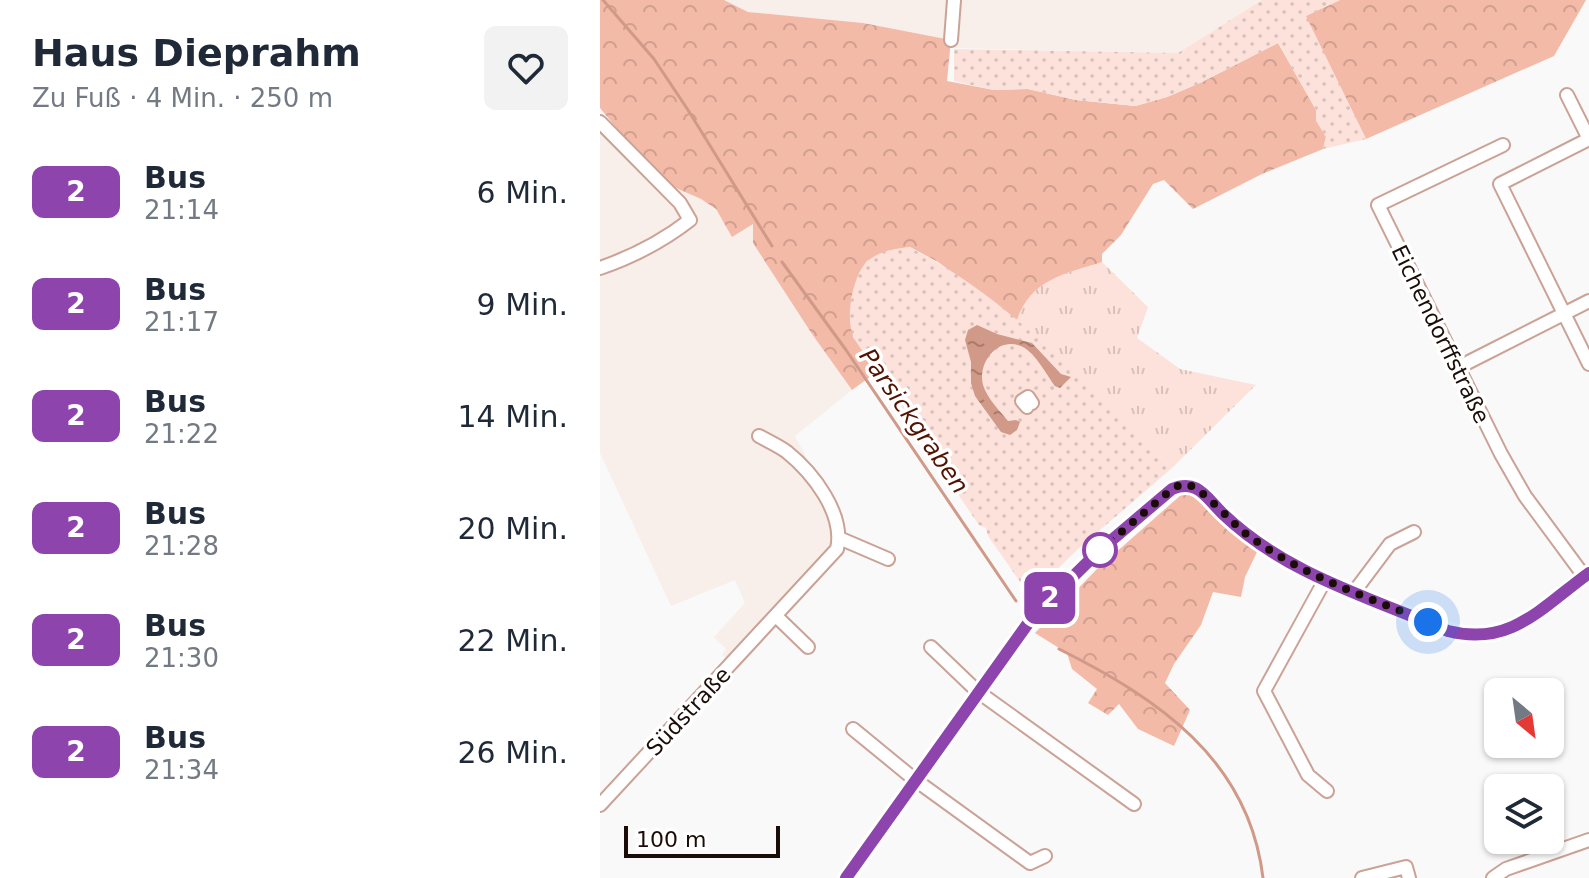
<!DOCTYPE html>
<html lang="de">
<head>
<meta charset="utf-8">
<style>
	:root { --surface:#fff; --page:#f2f2f3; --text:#1f2937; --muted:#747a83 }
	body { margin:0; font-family:"DejaVu Sans",sans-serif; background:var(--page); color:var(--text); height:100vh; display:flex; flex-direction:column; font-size:30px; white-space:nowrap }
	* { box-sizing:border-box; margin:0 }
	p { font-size:26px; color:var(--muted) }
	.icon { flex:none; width:44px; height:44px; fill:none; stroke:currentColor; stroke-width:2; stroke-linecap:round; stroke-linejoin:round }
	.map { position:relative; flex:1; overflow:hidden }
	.sheet { display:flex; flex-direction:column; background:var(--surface); width:600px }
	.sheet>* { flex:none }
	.badge { padding:0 16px; border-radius:12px; font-size:28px; line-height:52px }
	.needle { width:52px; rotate:151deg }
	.fabs { position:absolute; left:884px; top:678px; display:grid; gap:16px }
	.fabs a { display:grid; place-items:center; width:80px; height:80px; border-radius:12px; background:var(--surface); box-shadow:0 2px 6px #0004; font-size:40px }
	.scale { position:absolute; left:24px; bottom:20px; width:156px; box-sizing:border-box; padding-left:8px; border:4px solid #1a0d08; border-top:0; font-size:22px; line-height:28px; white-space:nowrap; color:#1a0d08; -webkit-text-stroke:6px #fff; paint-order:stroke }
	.you { position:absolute; width:40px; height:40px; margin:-20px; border:6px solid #fff; border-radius:50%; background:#1a73e8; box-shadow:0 0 0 12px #1a73e833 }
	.map>.badge { position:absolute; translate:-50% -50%; box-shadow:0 0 0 4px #fff }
	.round { display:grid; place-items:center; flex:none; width:84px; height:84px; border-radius:12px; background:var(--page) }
	.summary { display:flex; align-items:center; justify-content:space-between; height:136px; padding:0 32px }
	h1 { font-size:38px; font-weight:700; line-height:60px }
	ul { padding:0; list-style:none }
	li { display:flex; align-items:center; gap:24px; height:112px; padding:0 32px }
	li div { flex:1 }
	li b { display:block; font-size:30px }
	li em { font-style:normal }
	li .badge { min-width:88px; font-weight:700; text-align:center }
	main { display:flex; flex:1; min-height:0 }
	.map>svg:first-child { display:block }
	.built { fill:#f8eeea }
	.grass { fill:url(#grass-tufts) }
	.forest { fill:url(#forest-crowns) }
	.park { fill:url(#park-dots) }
	.water { fill:url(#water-ripples) }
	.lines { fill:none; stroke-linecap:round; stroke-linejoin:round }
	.stream { stroke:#d09988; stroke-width:3 }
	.street-casing { stroke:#caa296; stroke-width:16 }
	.street { stroke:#fff; stroke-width:12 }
	.line-casing { stroke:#fff; stroke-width:18 }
	.line { stroke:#8e44ad; stroke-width:12 }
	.walk { stroke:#1a0d08; stroke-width:8; stroke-dasharray:0 14.4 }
	.stop-dot { fill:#fff; stroke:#8e44ad; stroke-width:4 }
	.labels { text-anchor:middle; stroke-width:7; stroke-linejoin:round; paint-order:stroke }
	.street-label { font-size:22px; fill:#1a0d08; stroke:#fff }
	.water-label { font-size:24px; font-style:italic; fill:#531200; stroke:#fff }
</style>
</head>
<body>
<main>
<section class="sheet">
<div class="summary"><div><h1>Haus Dieprahm</h1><p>Zu Fuß · 4 Min. · 250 m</p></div><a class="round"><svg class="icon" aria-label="heart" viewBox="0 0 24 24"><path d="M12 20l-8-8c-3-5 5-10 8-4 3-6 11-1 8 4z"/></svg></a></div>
<ul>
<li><span class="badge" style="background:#8e44ad;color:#fff">2</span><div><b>Bus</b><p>21:14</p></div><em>6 Min.</em></li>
<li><span class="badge" style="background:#8e44ad;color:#fff">2</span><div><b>Bus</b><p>21:17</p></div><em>9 Min.</em></li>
<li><span class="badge" style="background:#8e44ad;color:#fff">2</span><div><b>Bus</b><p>21:22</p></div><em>14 Min.</em></li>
<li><span class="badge" style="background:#8e44ad;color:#fff">2</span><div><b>Bus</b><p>21:28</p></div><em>20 Min.</em></li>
<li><span class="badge" style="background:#8e44ad;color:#fff">2</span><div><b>Bus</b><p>21:30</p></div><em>22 Min.</em></li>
<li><span class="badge" style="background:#8e44ad;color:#fff">2</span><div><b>Bus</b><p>21:34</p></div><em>26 Min.</em></li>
</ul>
</section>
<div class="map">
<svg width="989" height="878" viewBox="0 0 989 878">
	<defs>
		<pattern id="grass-tufts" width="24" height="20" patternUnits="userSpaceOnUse" patternTransform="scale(2)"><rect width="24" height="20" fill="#fce2da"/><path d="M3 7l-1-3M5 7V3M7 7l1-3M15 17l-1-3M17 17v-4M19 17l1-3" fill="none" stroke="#d7c1ba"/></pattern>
		<pattern id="forest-crowns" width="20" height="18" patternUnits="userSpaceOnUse" patternTransform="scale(2)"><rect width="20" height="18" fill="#f3baa8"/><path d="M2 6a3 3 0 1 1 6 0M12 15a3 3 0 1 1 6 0" fill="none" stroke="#d09f8f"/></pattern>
		<pattern id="park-dots" width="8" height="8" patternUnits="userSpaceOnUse" patternTransform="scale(2)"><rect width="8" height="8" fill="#fce2da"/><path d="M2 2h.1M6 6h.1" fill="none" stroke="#d7c1ba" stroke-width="1.8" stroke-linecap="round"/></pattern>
		<pattern id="water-ripples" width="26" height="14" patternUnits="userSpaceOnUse" patternTransform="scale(2)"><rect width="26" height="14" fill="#d09988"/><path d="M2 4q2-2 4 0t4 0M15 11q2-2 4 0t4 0" fill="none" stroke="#a87b6d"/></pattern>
	</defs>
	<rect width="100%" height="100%" fill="#f9f9f9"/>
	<path class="built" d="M 124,0 L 662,0 L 578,53 L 351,48 L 351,40 L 263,23 L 148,12 Z
		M 0,120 L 60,181 L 101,199 L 116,210 L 132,236 L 153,224 L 153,243 L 212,334 L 252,390 L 195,436 L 207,459 L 231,492 L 242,517 L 246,533 L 242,550 L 234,564 L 138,669 L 122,655 L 126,649 L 114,637 L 145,603 L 135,580 L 71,606 L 0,453 Z"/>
	<path class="grass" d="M 502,262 L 548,307 L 537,338 L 580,369 L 656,385 L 572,468 L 417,320 C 431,279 465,274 502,262 Z"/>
	<path class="forest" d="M 0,0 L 124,0 L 148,12 L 263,23 L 351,40 L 347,81 L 394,90 L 428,89 L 476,100 L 535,106 L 567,97 L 602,82 L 678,43 L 716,110 L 717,121 L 726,137 L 723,149 L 662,174 L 593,209 L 564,180 L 553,184 L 521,235 L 502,254 L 502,262 C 465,274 431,279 417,320 L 338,262 L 310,247 L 287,251 L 267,261 L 258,276 L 251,300 L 253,337 L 278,371 L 252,390 L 212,334 L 153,243 L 153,224 L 132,237 L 116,209 L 101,199 L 60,181 L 0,108 Z
		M 740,0 L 986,0 L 954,56 L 766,139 L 705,16 Z
		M 593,492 L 636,535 L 658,550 L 645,577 L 641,597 L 613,592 L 601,625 L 574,664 L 565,683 L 590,710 L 574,746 L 538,729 L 519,704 L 508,715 L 488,703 L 497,689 L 472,669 L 467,653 L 435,633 L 497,569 L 581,495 Z"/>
	<path class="park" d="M 662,0 L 740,0 L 706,16 L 766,139 L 723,149 L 726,137 L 716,121 L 716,110 L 678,43 L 602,82 L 567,97 L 536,106 L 476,100 L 428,89 L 394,90 L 354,81 L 354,49 L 578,53 Z
		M 309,247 C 412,299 490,389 572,468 L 478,549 L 430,596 L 388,536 L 386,528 L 379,525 C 346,478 316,429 285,381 C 275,366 260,351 253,335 C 245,318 253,272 269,260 C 280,251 295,249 309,247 Z"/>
	<path class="water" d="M 377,325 L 397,334 L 432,343 L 461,374 L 471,377 L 460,388 L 455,386 C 446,374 436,354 423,347 C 399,335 377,362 383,385 C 387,398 399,410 408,421 L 416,420 L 420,422 L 417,430 L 410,435 L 401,432 L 375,396 L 371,383 L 371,362 L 365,340 L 368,330 Z"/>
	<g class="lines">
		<path class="stream" d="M 3,0 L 54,59 L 88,110 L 172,246
			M 182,262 L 246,350 L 416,601
			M 459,649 C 557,698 649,759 663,878"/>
		<g class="street-casing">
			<path id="street" d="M 351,40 L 354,0
				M 967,95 L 989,139 L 900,184 L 989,364
				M 0,122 L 80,203 L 90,220 C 63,241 32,257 0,268
				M 903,145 L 778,205 L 901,454 L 925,496 L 984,576
				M 857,368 L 989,301
				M 428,397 L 432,403 L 428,402 L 427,407 L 422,401 Z
				M 239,538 L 288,559
				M 725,580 L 664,691 L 708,775 L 727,791
				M 754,592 L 790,544 L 814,532
				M 176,616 L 208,647
				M 331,647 L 377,691 L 534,804
				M 253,729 L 314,779 L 430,863 L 445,856
				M 0,805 L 237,549 C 245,514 213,473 187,452 C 179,446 168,441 159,436
				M 246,878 L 434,615 L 500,550 L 572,489 C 597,479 605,496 622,513 C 685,574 769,597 848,631 C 911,647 942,607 989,573
				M 762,878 L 806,867 L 809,878
				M 893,878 L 906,869 L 989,840"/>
		</g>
		<use href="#street" class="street"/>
	</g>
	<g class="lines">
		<g class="line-casing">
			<path id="line" d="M 246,878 L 434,615 L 500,550 L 572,489 C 597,479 605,496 622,513 C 685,574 769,597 848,631 C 911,647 942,607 989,573"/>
		</g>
		<use href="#line" class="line"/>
		<path class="walk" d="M 500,550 L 572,489 C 576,487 579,485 584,484 C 598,483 632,523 645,533 C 700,575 765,596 828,622"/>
	</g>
	<circle class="stop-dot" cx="500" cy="550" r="16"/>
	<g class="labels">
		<g class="street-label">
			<text transform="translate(841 334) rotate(64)" y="8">Eichendorffstraße</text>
			<text transform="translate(88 711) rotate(-47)" y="8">Südstraße</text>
		</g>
		<g class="water-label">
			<text transform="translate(314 421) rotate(55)" y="8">Parsickgraben</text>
		</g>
	</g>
</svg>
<div class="fabs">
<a><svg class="needle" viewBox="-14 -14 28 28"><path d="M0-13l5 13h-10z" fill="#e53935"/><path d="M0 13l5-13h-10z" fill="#747a83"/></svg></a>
<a><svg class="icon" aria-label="layers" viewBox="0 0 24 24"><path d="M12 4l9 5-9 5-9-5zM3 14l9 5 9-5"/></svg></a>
</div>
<div class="scale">100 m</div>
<div class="you" style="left:828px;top:622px"></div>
<b class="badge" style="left:450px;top:598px;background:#8e44ad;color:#fff">2</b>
</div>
</main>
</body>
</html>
